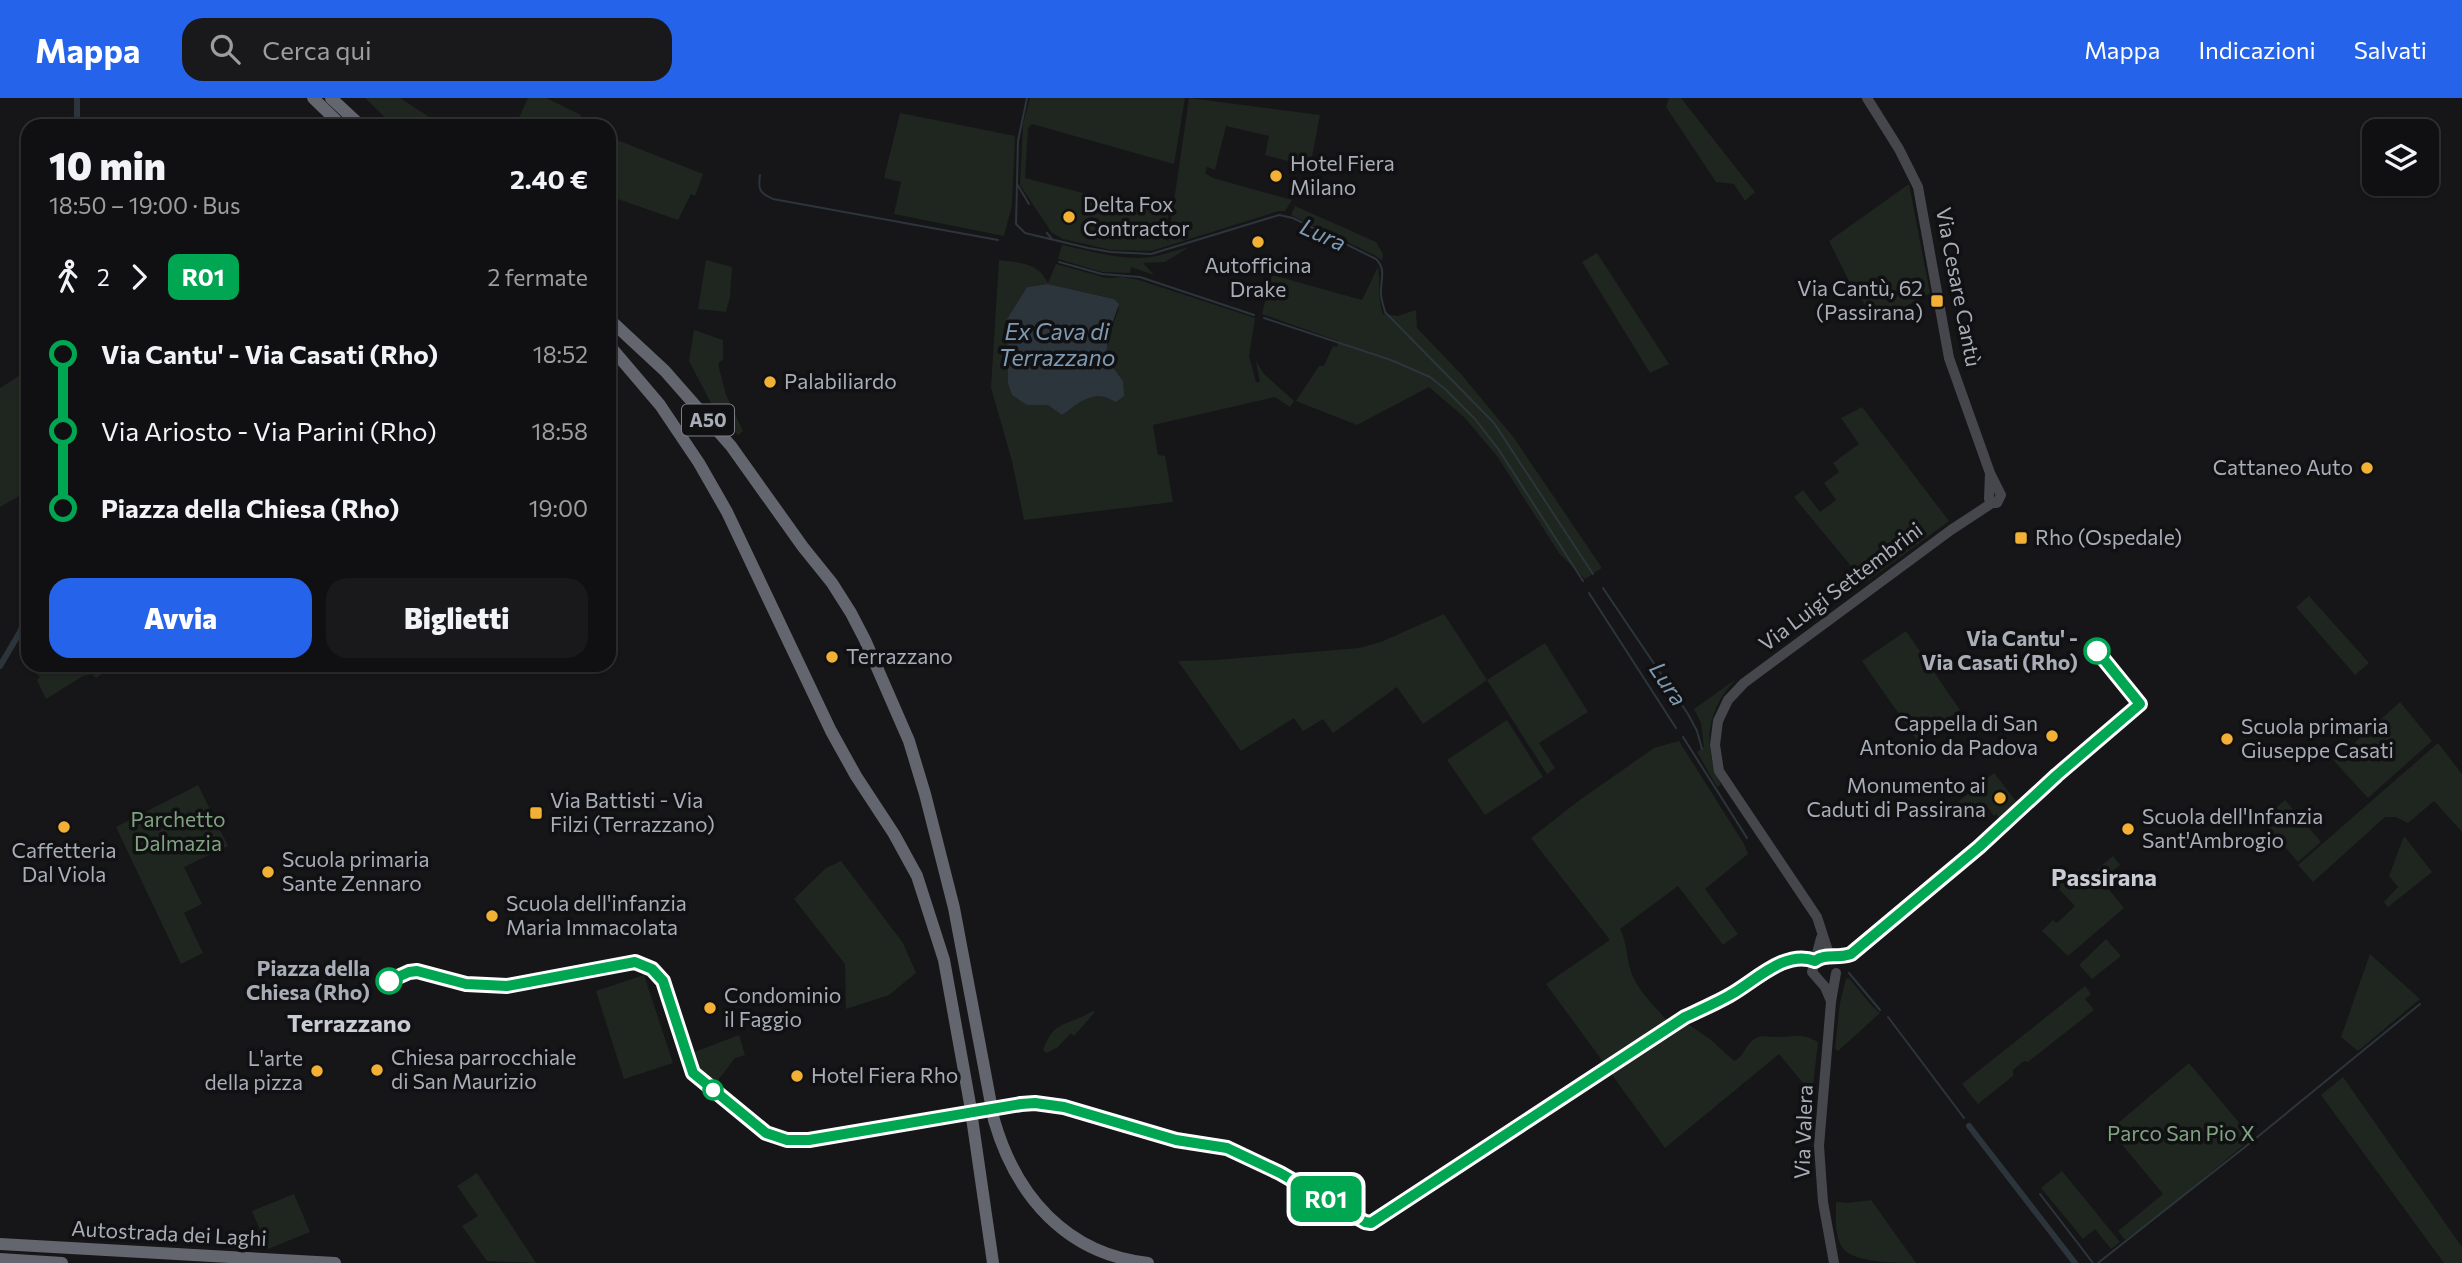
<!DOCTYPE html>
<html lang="it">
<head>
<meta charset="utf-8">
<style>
	:root { --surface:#101012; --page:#19191b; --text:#f1f3f6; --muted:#9c9d9f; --line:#303032; --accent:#2563eb }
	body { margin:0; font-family:Commissioner,sans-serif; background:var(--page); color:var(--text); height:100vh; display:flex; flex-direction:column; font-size:26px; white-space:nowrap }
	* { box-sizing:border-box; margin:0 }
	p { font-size:23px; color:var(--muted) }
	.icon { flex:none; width:38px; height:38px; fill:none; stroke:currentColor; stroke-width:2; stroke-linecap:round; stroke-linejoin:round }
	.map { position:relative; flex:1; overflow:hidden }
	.panel { position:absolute; left:21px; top:21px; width:595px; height:553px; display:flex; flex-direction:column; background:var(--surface); border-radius:21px; box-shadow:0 2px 5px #0004,0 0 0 2px var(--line) }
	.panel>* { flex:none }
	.badge { padding:0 14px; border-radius:10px; font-size:24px; line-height:46px }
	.buttons { position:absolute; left:2362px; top:21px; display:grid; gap:14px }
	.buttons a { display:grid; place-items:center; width:77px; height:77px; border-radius:14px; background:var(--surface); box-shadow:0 2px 5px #0004,0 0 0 2px var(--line); font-size:35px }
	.map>.badge { position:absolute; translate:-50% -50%; box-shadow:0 0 0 4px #fff }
	.legs { display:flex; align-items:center; gap:10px; height:77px; padding:0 28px; font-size:23px }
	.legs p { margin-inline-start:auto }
	.overview { display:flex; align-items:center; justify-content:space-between; height:119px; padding:0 28px }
	h1 { font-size:38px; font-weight:800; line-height:52px }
	.cta { display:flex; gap:14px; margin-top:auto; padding:14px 28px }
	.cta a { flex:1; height:80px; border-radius:21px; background:var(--accent); color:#fff; font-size:28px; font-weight:800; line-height:80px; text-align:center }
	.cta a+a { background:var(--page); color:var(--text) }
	ul { padding:0 28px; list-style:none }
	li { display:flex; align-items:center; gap:24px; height:77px; font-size:26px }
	li i { display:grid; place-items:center; width:10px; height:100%; margin:0 9px; background:currentColor }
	li i::after { content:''; width:18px; height:18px; margin:-9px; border:5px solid; border-radius:50%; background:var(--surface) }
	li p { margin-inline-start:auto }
	li:first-child i { background:linear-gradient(#0000 50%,currentColor 0) }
	li:last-child i { background:linear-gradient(currentColor 50%,#0000 0) }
	header { display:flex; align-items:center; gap:42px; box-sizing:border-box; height:98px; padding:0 35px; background:var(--accent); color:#fff }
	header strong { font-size:33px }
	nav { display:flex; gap:38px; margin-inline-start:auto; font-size:24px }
	.search { width:490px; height:63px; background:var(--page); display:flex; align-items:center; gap:18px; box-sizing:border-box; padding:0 24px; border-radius:21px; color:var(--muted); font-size:26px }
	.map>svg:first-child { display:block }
	.green { fill:#1e261f; fill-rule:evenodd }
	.water { fill:#2c353c }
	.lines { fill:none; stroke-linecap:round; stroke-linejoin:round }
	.stream { stroke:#2c353c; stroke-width:2 }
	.canal { stroke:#2c353c; stroke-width:6 }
	.secondary { stroke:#45474d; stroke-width:10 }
	.highway { stroke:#63666e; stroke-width:12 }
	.line-1-casing { stroke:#fff; stroke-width:16 }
	.line-1 { stroke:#00a651; stroke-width:10 }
	.poi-dot { fill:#f2b134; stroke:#111113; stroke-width:2.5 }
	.stop-1-dot { fill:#fff; stroke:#00a651; stroke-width:3.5 }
	.labels { text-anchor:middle; stroke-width:7; stroke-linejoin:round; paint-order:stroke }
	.shield { fill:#111113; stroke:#7b7e86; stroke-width:2 }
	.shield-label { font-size:19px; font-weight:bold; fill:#a8adb8 }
	.poi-label { font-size:21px; fill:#a8adb8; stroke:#111113; text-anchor:start }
	.street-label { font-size:21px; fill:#a8adb8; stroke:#111113 }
	.stop-label { font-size:21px; font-weight:bold; fill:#a8adb8; stroke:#111113; text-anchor:end }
	.park-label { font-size:21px; fill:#7fa381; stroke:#111113 }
	.water-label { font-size:23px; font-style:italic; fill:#7f9bb3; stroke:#111113 }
	.quarter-label { font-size:24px; font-weight:bold; fill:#c9ccd4; stroke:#111113 }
</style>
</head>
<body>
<header>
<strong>Mappa</strong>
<div class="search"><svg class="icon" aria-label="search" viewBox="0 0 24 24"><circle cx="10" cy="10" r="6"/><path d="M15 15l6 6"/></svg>Cerca qui</div>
<nav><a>Mappa</a><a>Indicazioni</a><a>Salvati</a></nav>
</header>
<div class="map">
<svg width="2462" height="1165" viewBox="0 0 2462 1165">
	<rect width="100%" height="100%" fill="#161618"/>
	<path class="green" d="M 365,0 L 400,0 L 443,28 L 394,28 Z
		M 528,0 L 546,0 L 581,17 L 576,28 L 526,28 L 517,24 Z
		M 1030,0 L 1185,0 L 1174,66 L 1032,26 L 1028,30 L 1025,80 L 1168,117 L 1166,136 L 1168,145 L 1189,0 L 1320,17 L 1310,69 L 1265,57 L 1269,38 L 1226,28 L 1215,72 L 1207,69 L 1205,75 L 1213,80 L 1292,102 L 1285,113 L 1279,113 L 1151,153 L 1111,152 L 1063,141 L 1052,135 L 1020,87 L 1023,26 Z
		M 1669,0 L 1681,0 L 1755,94 L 1745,103 L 1734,86 L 1716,84 L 1666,9 Z
		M 900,15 L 1015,38 L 1012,107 L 1004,138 L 894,116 L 901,84 L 884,80 Z
		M 617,42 L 703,76 L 695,98 L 691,96 L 678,122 L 609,98 L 609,61 Z
		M 1909,86 L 1930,195 L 1877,224 L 1850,185 L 1829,143 Z
		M 1295,108 L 1376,144 L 1383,156 L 1382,163 L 1376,158 L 1291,117 Z
		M 1062,147 C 1090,153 1123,163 1151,159 C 1164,157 1177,152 1189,149 L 1165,164 L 1143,165 L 1154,177 L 1131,169 L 1130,175 L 1102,174 L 1058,161 Z
		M 1597,155 L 1669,266 L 1650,275 L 1582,164 Z
		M 706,162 L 732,169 L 730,199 L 726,214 L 698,211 Z
		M 999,162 C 1020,165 1038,164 1048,185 L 1056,166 L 1107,180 L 1123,179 L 1139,182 L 1255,220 L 1249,258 L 1256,284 L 1260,284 L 1256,263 L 1263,275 L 1294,303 L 1290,309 L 1275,299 L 1153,327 L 1158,357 L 1165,358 L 1173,404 L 1024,422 L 1012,363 L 991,290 ZM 1048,186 L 1114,201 L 1119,211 L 1108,238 L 1106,260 L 1123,283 L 1105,298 L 1088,299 L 1062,317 L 1048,306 L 1007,221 L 1027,189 Z
		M 1378,169 C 1381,188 1377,196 1383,216 L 1398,218 L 1416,212 L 1417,230 L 1462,277 L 1514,340 L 1602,470 L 1585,481 L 1559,455 L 1497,358 L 1464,319 L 1429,289 L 1357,327 L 1296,303 L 1319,268 L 1324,268 L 1333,248 L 1337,249 L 1338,243 L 1262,216 L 1272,177 L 1362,202 Z
		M 694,232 L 723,242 L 723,261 L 718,266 L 726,297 L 743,333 L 738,337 L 712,307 L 689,263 Z
		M 28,272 L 28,393 L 0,409 L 0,290 Z
		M 1862,309 L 1949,423 L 1865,485 L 1794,399 L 1803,392 L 1820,414 L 1836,402 L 1824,385 L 1839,374 L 1833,365 L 1859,346 L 1841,320 Z
		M 2309,498 L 2369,565 L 2355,577 L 2296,509 Z
		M 1444,516 L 1487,582 L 1545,545 L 1588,614 L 1539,645 L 1555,670 L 1547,676 L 1487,582 L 1423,626 L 1397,589 L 1333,635 L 1323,621 L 1303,633 L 1294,620 L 1241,653 L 1178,563 L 1216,562 L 1359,550 L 1381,544 Z
		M 1906,533 L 1960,612 L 1917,642 L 1862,563 Z
		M 28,565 L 28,567 L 116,567 L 96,580 L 92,576 L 83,578 L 46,601 L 37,582 L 40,579 L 27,567 Z
		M 1736,581 C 1706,613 1702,647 1721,687 L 1717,689 L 1697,654 L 1704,649 L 1701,625 L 1694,611 Z
		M 2400,604 L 2432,643 L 2368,700 L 2334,663 Z
		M 1507,622 L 1543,679 L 1485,717 L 1447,662 Z
		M 1679,643 L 1744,746 L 1748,756 L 1705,791 L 1738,836 L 1723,847 L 1678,788 L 1620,831 C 1628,846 1626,863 1633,879 C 1640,895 1656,909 1667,923 L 1604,965 L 1546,886 L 1610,842 L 1531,740 L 1577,704 L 1654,650 Z
		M 2438,645 L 2462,676 L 2462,734 L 2434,703 L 2408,725 L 2396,719 L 2385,719 L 2313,784 L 2298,767 Z
		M 1994,675 L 2019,707 L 2000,721 L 1996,716 L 1994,718 L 1989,711 L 1983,710 L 1970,719 L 1958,704 Z
		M 198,687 L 228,748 L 184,769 L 202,806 L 184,815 L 203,855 L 181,866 L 116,729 Z
		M 2285,702 L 2321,744 L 2298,764 L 2262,722 Z
		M 2404,738 L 2432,774 L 2388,809 L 2384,804 L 2398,789 L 2389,778 Z
		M 2113,758 L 2120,767 L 2101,782 L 2124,810 L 2068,858 L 2042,833 L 2053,822 L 2057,825 L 2075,808 L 2056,788 L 2071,774 L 2081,785 Z
		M 841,763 L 903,845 L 916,875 L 889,897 L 846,911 L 845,866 L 794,801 L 826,770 Z
		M 2106,841 L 2121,858 L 2092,881 L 2079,867 Z
		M 2370,856 L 2420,901 L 2358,953 L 2341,939 Z
		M 644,877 L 673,965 L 624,981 L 596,893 Z
		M 1849,880 L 1872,908 L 1880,915 L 1838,953 L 1835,951 L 1840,905 L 1846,881 Z
		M 2085,888 L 2091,896 L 2085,901 L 2094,912 L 2028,964 L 2024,963 L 2013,972 L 2013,978 L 1978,1006 L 1962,986 Z
		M 1092,913 L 1095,914 L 1074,938 L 1071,935 L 1058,949 L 1047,955 L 1043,952 C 1046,946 1047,941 1051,936 C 1059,924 1079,923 1092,913 Z
		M 1688,926 L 1711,942 L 1734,963 C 1744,959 1744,949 1752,943 C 1761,936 1764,939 1774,939 C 1793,940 1798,933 1818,944 L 1812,996 L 1779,956 L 1665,1050 L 1610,974 Z
		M 739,937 L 745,957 L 735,960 L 716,985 L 698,971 L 689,956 Z
		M 2189,965 L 2252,1040 L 2172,1107 L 2125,1142 L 2118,1133 L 2163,1096 L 2110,1032 Z
		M 2343,979 L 2462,1149 L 2462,1165 L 2444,1165 L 2321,997 Z
		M 2062,1073 L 2120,1144 L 2111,1151 L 2095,1131 L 2083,1141 L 2041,1090 Z
		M 477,1075 L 536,1165 L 487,1163 L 462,1128 L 478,1118 L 457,1088 Z
		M 294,1096 L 310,1134 L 268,1151 L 252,1113 Z
		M 1871,1102 L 1916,1165 C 1898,1165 1851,1165 1842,1149 C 1834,1136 1836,1118 1836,1104 L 1847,1105 Z"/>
	<path class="water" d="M 1048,186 L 1114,201 L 1119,206 L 1108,238 L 1106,260 L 1123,283 L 1124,298 L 1116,304 C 1093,290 1081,304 1062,317 L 1048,307 L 1027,307 L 1012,297 L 1008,285 L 1007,221 L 1027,189 Z"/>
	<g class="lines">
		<path class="stream" d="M 1027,0 L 1018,43 L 1016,126 L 1025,135 L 1088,150 L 1111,154 L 1151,156 L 1279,117 L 1293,120 L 1376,161 C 1387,172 1380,182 1381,196 C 1381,202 1384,209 1385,214 L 1494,325 L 1593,476
			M 760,77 C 758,91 759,95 773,101 L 998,142
			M 1017,86 L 1029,106
			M 1047,135 L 1052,141
			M 1059,164 L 1102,176 L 1140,179 L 1254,217
			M 1264,220 L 1391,262 L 1430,279 L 1445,291 L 1475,321 L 1499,352 L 1583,483
			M 1603,490 L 1688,616 L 1697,633 L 1702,651
			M 1589,495 L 1676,630
			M 1683,639 L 1747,740
			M 1849,875 L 1880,912
			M 1888,919 L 1964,1020
			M 2040,1096 L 2093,1165
			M 2098,1165 L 2250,1045 L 2420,906"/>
		<path class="canal" d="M 77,0 L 77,28
			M 0,568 L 20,534 L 28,515
			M 1969,1028 L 2075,1165"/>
		<path class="secondary" d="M 1867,0 L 1899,51 L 1918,89 L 1949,260 L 1990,375 L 2001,397 L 1997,405 L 1992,405 L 1989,401 L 1990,375
			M 1821,840 L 1812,874 L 1825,889 L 1831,903
			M 1830,859 L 1817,819 L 1719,673 L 1715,647 L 1718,623 L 1728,602 L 1744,585 L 1951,432 L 1992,405
			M 1834,1165 L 1823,1104 L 1819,1048 L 1831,904 L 1836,875"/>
		<path class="highway" d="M 313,0 L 342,28
			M 331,0 L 361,28
			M 609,221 L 665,273 L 731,348 L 803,449 L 832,485 L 851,515 L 865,542 L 909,643 L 925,696 L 954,810 L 994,1022 C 1016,1098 1066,1156 1148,1165
			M 609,247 L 660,307 L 699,365 L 727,414 L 831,633 L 856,678 L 894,736 L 917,778 L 944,862 L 970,1006 L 993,1165
			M 0,1146 L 335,1165
			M 0,1161 L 62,1165"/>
	</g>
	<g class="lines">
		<g class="line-1-casing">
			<path id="line-1" d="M 389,883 L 409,874 L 417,873 L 466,886 L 507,888 L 635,864 L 652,871 L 663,883 L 693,975 L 766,1035 L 787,1042 L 809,1042 L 1021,1006 L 1035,1005 L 1064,1009 L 1176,1042 L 1227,1050 L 1280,1075 L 1365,1124 L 1371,1125 L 1685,919 C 1700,912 1716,905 1730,897 C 1754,884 1785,851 1815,863 C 1825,855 1837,861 1851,856 L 1979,749 L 2057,677 L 2140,606 L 2097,553"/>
		</g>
		<use href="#line-1" class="line-1"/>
	</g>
	<g class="poi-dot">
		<circle cx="1276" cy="78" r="7"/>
		<circle cx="1069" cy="119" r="7"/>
		<circle cx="1258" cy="144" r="7"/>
		<rect x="1930" y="196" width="14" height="14" rx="3.5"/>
		<circle cx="770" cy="284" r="7"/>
		<circle cx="2367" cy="370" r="7"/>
		<rect x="2014" y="433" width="14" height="14" rx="3.5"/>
		<circle cx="832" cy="559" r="7"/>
		<circle cx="2052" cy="638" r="7"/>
		<circle cx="2227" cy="641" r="7"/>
		<circle cx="2000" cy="700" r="7"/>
		<rect x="529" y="708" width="14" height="14" rx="3.5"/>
		<circle cx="64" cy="729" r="7"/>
		<circle cx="2128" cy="731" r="7"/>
		<circle cx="268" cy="774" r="7"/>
		<circle cx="492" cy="818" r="7"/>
		<circle cx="710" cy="910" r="7"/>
		<circle cx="377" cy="972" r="7"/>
		<circle cx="317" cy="973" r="7"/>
		<circle cx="797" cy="978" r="7"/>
	</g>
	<g class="stop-1-dot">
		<circle cx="2097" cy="553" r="12"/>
		<circle cx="389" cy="883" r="12"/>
		<circle cx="713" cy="992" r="9"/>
	</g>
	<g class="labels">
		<rect class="shield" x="682" y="306.5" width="52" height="31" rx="5"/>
		<g class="shield-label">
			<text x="708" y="329">A50</text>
		</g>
		<g class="poi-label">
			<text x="1290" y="73">Hotel Fiera<tspan x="1290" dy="24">Milano</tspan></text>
			<text x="1083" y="114">Delta Fox<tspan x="1083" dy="24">Contractor</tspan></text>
			<text x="1258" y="175" text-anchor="middle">Autofficina<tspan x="1258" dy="24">Drake</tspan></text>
			<text x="1923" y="198" text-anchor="end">Via Cantù, 62<tspan x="1923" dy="24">(Passirana)</tspan></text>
			<text x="784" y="291">Palabiliardo</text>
			<text x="2353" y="377" text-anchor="end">Cattaneo Auto</text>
			<text x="2035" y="447">Rho (Ospedale)</text>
			<text x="846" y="566">Terrazzano</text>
			<text x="2038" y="633" text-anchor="end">Cappella di San<tspan x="2038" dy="24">Antonio da Padova</tspan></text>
			<text x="2241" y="636">Scuola primaria<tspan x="2241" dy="24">Giuseppe Casati</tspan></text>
			<text x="1986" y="695" text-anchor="end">Monumento ai<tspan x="1986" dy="24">Caduti di Passirana</tspan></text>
			<text x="550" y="710">Via Battisti - Via<tspan x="550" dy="24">Filzi (Terrazzano)</tspan></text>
			<text x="2142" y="726">Scuola dell'Infanzia<tspan x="2142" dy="24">Sant'Ambrogio</tspan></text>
			<text x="64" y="760" text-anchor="middle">Caffetteria<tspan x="64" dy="24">Dal Viola</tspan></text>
			<text x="282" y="769">Scuola primaria<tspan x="282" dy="24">Sante Zennaro</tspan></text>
			<text x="506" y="813">Scuola dell'infanzia<tspan x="506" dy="24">Maria Immacolata</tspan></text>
			<text x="724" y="905">Condominio<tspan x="724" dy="24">il Faggio</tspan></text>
			<text x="391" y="967">Chiesa parrocchiale<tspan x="391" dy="24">di San Maurizio</tspan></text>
			<text x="303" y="968" text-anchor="end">L'arte<tspan x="303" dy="24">della pizza</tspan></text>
			<text x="811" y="985">Hotel Fiera Rho</text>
		</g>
		<g class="street-label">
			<text transform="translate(1958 189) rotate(79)" y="7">Via Cesare Cantù</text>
			<text transform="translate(1841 489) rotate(-37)" y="7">Via Luigi Settembrini</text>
			<text transform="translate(1804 1034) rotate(-88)" y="7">Via Valera</text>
			<text transform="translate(169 1136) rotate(3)" y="7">Autostrada dei Laghi</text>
		</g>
		<g class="stop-label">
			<text x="2078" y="548">Via Cantu' -<tspan x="2078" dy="24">Via Casati (Rho)</tspan></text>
			<text x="370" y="878">Piazza della<tspan x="370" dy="24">Chiesa (Rho)</tspan></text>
		</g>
		<g class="park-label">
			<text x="178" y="729">Parchetto<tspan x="178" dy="24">Dalmazia</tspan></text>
			<text x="2181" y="1043">Parco San Pio X</text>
		</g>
		<g class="water-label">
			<text transform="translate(1323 137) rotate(24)" y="8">Lura</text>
			<text x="1057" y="242">Ex Cava di<tspan x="1057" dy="26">Terrazzano</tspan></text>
			<text transform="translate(1668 586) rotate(56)" y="8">Lura</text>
		</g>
		<g class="quarter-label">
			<text x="2104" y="788">Passirana</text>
			<text x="349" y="934">Terrazzano</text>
		</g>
	</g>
</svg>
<div class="buttons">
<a><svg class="icon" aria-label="layers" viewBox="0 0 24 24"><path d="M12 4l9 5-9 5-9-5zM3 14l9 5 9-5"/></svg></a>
</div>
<b class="badge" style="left:1326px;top:1101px;background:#00a651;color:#fff">R01</b>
<section class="panel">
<div class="overview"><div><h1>10 min</h1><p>18:50 – 19:00 · Bus</p></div><b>2.40 €</b></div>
<div class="legs"><svg class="icon" aria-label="walk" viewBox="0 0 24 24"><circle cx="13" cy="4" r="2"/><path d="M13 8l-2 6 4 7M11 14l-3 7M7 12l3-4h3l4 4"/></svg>2<svg class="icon" aria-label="forward" viewBox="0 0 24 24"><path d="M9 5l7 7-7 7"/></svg><b class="badge" style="background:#00a651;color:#fff">R01</b><p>2 fermate</p></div>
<ul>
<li><i style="color:#00a651"></i><b>Via Cantu' - Via Casati (Rho)</b><p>18:52</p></li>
<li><i style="color:#00a651"></i><span>Via Ariosto - Via Parini (Rho)</span><p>18:58</p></li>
<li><i style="color:#00a651"></i><b>Piazza della Chiesa (Rho)</b><p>19:00</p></li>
</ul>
<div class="cta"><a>Avvia</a><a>Biglietti</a></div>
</section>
</div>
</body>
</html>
